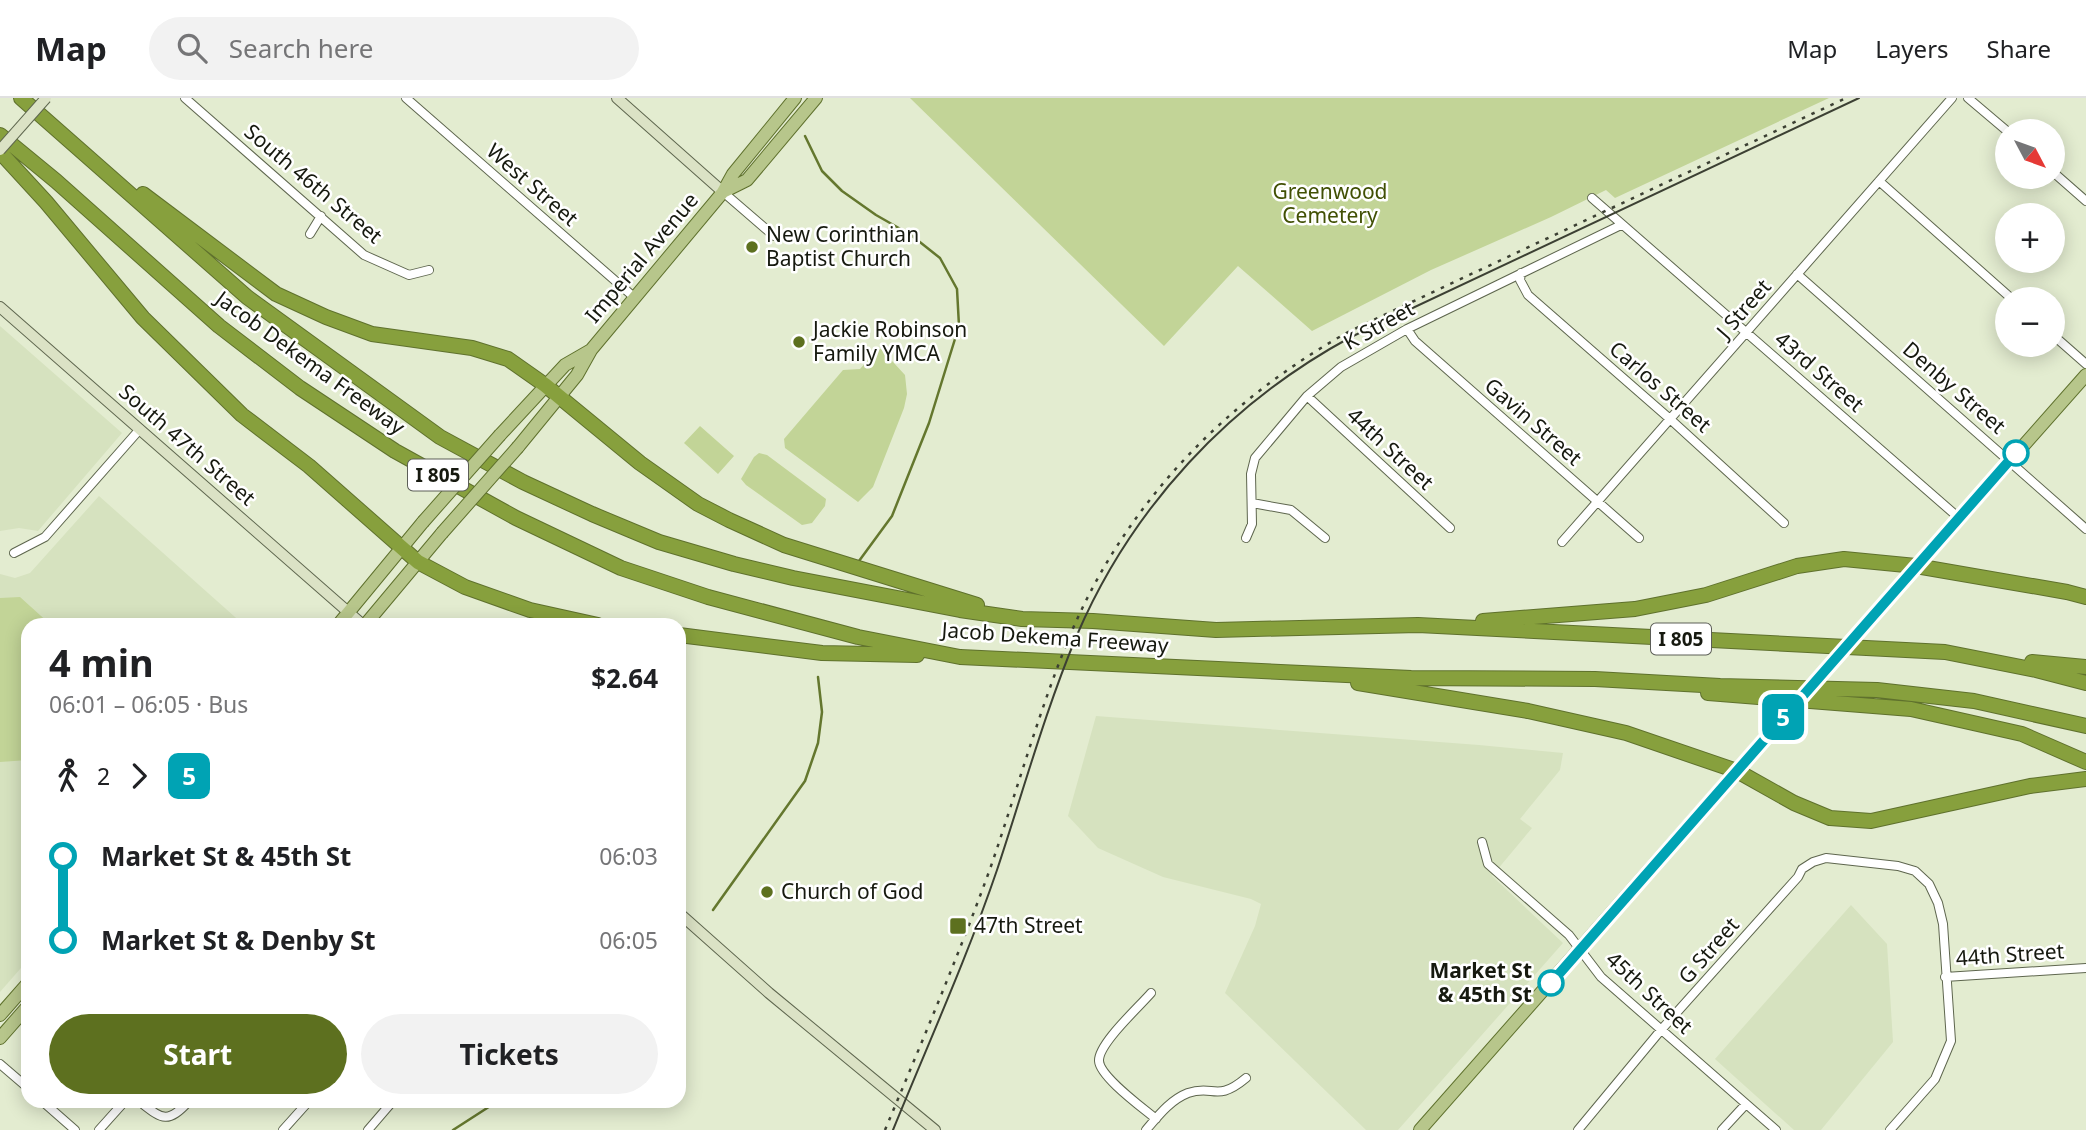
<!DOCTYPE html>
<html lang="en">
<head>
<meta charset="utf-8">
<style>
	:root { --surface:#fff; --page:#f2f2f2; --text:#202124; --muted:#757577; --line:#e0e0e0; --accent:#5d701f }
	body { margin:0; font-family:"Noto Sans",sans-serif; background:var(--page); color:var(--text); height:100vh; display:flex; flex-direction:column; font-size:26px; white-space:nowrap }
	* { box-sizing:border-box; margin:0 }
	p { font-size:23px; color:var(--muted) }
	.icon { flex:none; width:38px; height:38px; fill:none; stroke:currentColor; stroke-width:2; stroke-linecap:round; stroke-linejoin:round }
	.map { position:relative; flex:1; overflow:hidden }
	.side { position:absolute; left:21px; top:520px; width:665px; height:490px; display:flex; flex-direction:column; background:var(--surface); border-radius:21px; box-shadow:0 4px 18px #0003 }
	.side>* { flex:none }
	.badge { padding:0 14px; border-radius:10px; font-size:24px; line-height:46px }
	.needle { width:46px; rotate:131deg }
	.fabs { position:absolute; left:1995px; top:21px; display:grid; gap:14px }
	.fabs a { display:grid; place-items:center; width:70px; height:70px; border-radius:50%; background:var(--surface); box-shadow:0 4px 18px #0003; font-size:35px }
	.map>.badge { position:absolute; translate:-50% -50%; box-shadow:0 0 0 4px #fff }
	.legs { display:flex; align-items:center; gap:10px; height:77px; padding:0 28px; font-size:23px }
	.legs p { margin-inline-start:auto }
	.headline { display:flex; align-items:center; justify-content:space-between; height:119px; padding:0 28px }
	h1 { font-size:38px; font-weight:700; line-height:52px }
	.action { display:flex; gap:14px; margin-top:auto; padding:14px 28px }
	.action a { flex:1; height:80px; border-radius:42px; background:var(--accent); color:#fff; font-size:28px; font-weight:700; line-height:80px; text-align:center }
	.action a+a { background:var(--page); color:var(--text) }
	ul { padding:0 28px; list-style:none }
	li { display:flex; align-items:center; gap:24px; height:84px; font-size:26px }
	li i { display:grid; place-items:center; width:10px; height:100%; margin:0 9px; background:currentColor }
	li i::after { content:''; width:18px; height:18px; margin:-9px; border:5px solid; border-radius:50%; background:var(--surface) }
	li p { margin-inline-start:auto }
	li:first-child i { background:linear-gradient(#0000 50%,currentColor 0) }
	li:last-child i { background:linear-gradient(currentColor 50%,#0000 0) }
	header { display:flex; align-items:center; gap:42px; box-sizing:border-box; height:98px; padding:0 35px; background:var(--surface); border-bottom:2px solid var(--line) }
	header strong { font-size:33px }
	nav { display:flex; gap:38px; margin-inline-start:auto; font-size:24px }
	.search { width:490px; height:63px; background:var(--page); display:flex; align-items:center; gap:18px; box-sizing:border-box; padding:0 24px; border-radius:38px; color:var(--muted); font-size:26px }
	.map>svg:first-child { display:block }
	.built { fill:#d6e2bf }
	.green { fill:#c2d497 }
	.lines { fill:none; stroke-linecap:round; stroke-linejoin:round }
	.stream { stroke:#64772e; stroke-width:2.5 }
	.street-casing { stroke:#5e664e; stroke-width:10 }
	.secondary-casing { stroke:#5e664e; stroke-width:12 }
	.primary-casing { stroke:#5f712d; stroke-width:14 }
	.highway-casing { stroke:#5f712d; stroke-width:16 }
	.street { stroke:#fff; stroke-width:8 }
	.secondary { stroke:#dbe2c5; stroke-width:10 }
	.primary { stroke:#b7c68b; stroke-width:12 }
	.highway { stroke:#87a03d; stroke-width:14 }
	.tram { stroke:#3c4033; stroke-width:2 }
	.rail { stroke:#3c4033; stroke-width:2.5; stroke-dasharray:3.5 7; stroke-linecap:butt }
	.secondary-bridge-casing { stroke:#5e664e; stroke-width:12; stroke-linecap:butt }
	.primary-bridge-casing { stroke:#5f712d; stroke-width:14; stroke-linecap:butt }
	.secondary-bridge { stroke:#dbe2c5; stroke-width:10 }
	.primary-bridge { stroke:#b7c68b; stroke-width:12 }
	.line-1-casing { stroke:#fff; stroke-width:16 }
	.line-1 { stroke:#00a3b4; stroke-width:10 }
	.poi-dot { fill:#5d701f; stroke:#fff; stroke-width:2.5 }
	.stop-1-dot { fill:#fff; stroke:#00a3b4; stroke-width:3.5 }
	.labels { text-anchor:middle; stroke-width:5; stroke-linejoin:round; paint-order:stroke }
	.shield { fill:#fff; stroke:#5c5e57; stroke-width:2 }
	.shield-label { font-size:19px; font-weight:bold; fill:#16190f }
	.street-label { font-size:21px; fill:#16190f; stroke:#fff }
	.park-label { font-size:21px; fill:#415004; stroke:#fff }
	.poi-label { font-size:21px; fill:#16190f; stroke:#fff; text-anchor:start }
	.stop-label { font-size:21px; font-weight:bold; fill:#16190f; stroke:#fff; text-anchor:end }
</style>
</head>
<body>
<header>
<strong>Map</strong>
<div class="search"><svg class="icon" aria-label="search" viewBox="0 0 24 24"><circle cx="10" cy="10" r="6"/><path d="M15 15l6 6"/></svg>Search here</div>
<nav><a>Map</a><a>Layers</a><a>Share</a></nav>
</header>
<div class="map">
<svg width="2086" height="1032" viewBox="0 0 2086 1032">
	<rect width="100%" height="100%" fill="#e3ecd0"/>
	<path class="built" d="M 0,228 L 122,335 L 38,433 L 19,430 L 0,433 Z
		M 99,398 L 244,527 L 28,527 L 28,862 L 0,894 L 0,476 L 15,480 L 30,475 Z
		M 1096,618 L 1479,647 L 1563,655 L 1560,672 L 1520,721 L 1532,730 L 1492,778 L 1563,845 L 1398,1032 L 1366,1032 L 1225,895 L 1255,828 L 1261,806 L 1251,801 L 1163,779 L 1098,750 L 1068,718 Z
		M 1851,807 L 1887,846 L 1893,944 L 1821,1032 L 1794,1032 L 1715,961 Z"/>
	<path class="green" d="M 910,0 L 1829,0 L 1615,100 L 1606,92 L 1551,119 L 1431,172 L 1312,233 L 1238,168 L 1164,248 Z
		M 878,251 L 881,251 L 905,277 L 907,296 L 904,310 L 873,389 L 858,404 L 785,350 L 784,341 L 843,272 L 860,271 Z
		M 700,328 L 734,358 L 718,376 L 684,345 Z
		M 759,355 L 767,357 L 826,401 L 825,408 L 812,425 L 802,427 L 746,387 L 741,381 L 754,359 Z
		M 20,499 L 51,527 L 28,527 L 28,662 L 0,664 L 0,500 Z"/>
	<g class="lines">
		<path class="stream" d="M 805,38 L 822,73 L 842,93 L 876,117 L 911,137 L 940,160 L 957,191 L 959,228 L 929,325 L 892,418 L 859,463
			M 713,812 L 805,683 L 818,645 L 822,614 L 818,579
			M 679,843 L 683,840
			M 453,1032 L 498,1003"/>
		<g class="street-casing">
			<path id="street" d="M 185,0 L 364,157 L 409,177 L 429,172
				M 406,0 L 635,200
				M 1968,0 L 2007,33
				M 2053,74 L 2086,103
				M 1879,83 L 2012,201
				M 723,94 L 774,138 L 788,138
				M 1592,100 L 1959,420
				M 310,136 L 321,118
				M 1521,175 L 1520,182 L 1528,197 L 1670,321 L 1784,425
				M 1797,176 L 2086,431
				M 1407,231 L 1415,243 L 1639,440
				M 2053,237 L 2086,266
				M 1307,298 L 1450,430
				M 1252,405 L 1291,412 L 1325,440
				M 1246,440 L 1252,426 L 1251,376 L 1255,360 L 1307,298 L 1341,269 L 1407,231 L 1621,127
				M 1562,444 L 1952,0
				M 14,455 L 45,439 L 140,331
				M 1482,744 L 1488,766 L 1569,837 L 1601,879 L 1776,1032
				M 1945,879 L 2086,870
				M 1151,895 C 1139,909 1098,946 1099,963 C 1100,979 1143,1010 1156,1021
				M 0,966 L 28,990
				M 42,1003 L 75,1032
				M 139,1003 C 162,1021 167,1027 189,1003
				M 99,1032 L 125,1003
				M 283,1032 L 309,1003
				M 368,1032 L 393,1003
				M 1146,1032 C 1158,1018 1170,1002 1188,995 C 1214,986 1216,1005 1246,980
				M 1578,1032 L 1661,932 L 1798,779 L 1802,771 L 1813,764 L 1826,760 L 1898,768 L 1915,773 L 1929,786 L 1938,805 L 1943,826 L 1951,943 L 1935,981 L 1890,1032
				M 1722,1032 L 1746,1006"/>
		</g>
		<g class="secondary-casing">
			<path id="secondary" d="M 617,0 L 723,94
				M 0,209 L 363,527
				M 679,815 L 769,895 L 935,1032"/>
		</g>
		<g class="primary-casing">
			<path id="primary" d="M 723,94 L 747,82 L 816,0
				M 500,337 L 565,267 L 591,252
				M 518,349 L 577,277 L 591,252 L 723,94 L 733,76 L 795,0
				M 1871,520 L 2086,277
				M 338,527 L 423,424
				M 365,527 L 442,435
				M 0,917 L 28,885
				M 0,940 L 28,908
				M 1420,1032 L 1784,619"/>
		</g>
		<g class="highway-casing">
			<path id="highway" d="M 21,0 L 247,199 L 440,339 L 523,384 L 592,416 L 659,444 L 734,466 L 793,480 L 960,512 L 1022,521 L 1093,523 L 1216,532 L 1418,527 L 1945,554 L 2036,572 L 2086,585
				M 0,37 L 56,83 L 219,228 L 300,290 L 395,353 L 516,420 L 621,470 L 708,499 L 858,539 L 960,559 L 1411,580 L 1595,581 L 1720,588 L 1877,592 L 1974,603 L 2086,628
				M 0,54 L 46,104 L 143,220 L 242,317 L 309,368 L 418,464 L 465,489 L 530,512 L 598,527
				M 143,96 L 276,196 L 326,219 L 372,236 L 472,250 L 508,261 L 545,287 L 640,365 L 698,406 L 729,422 L 784,447 L 977,507
				M 1483,523 L 1635,511 L 1706,497 L 1797,468 L 1844,461 L 1916,468 L 2067,494 L 2086,499
				M 679,537 L 822,555 L 917,557
				M 2032,564 L 2086,569
				M 1358,585 L 1528,613 L 1626,635 L 1737,673 L 1794,705 L 1830,720 L 1871,723 L 2030,688 L 2086,681
				M 1708,595 L 1911,611 L 2022,636 L 2086,664"/>
		</g>
		<use href="#street" class="street"/>
		<use href="#secondary" class="secondary"/>
		<use href="#primary" class="primary"/>
		<use href="#highway" class="highway"/>
		<path class="tram" d="M 893,1032 C 928,946 967,860 997,772 C 1023,694 1045,613 1077,537 C 1132,409 1229,305 1351,239 L 1859,0"/>
		<path class="rail" d="M 885,1032 C 921,946 958,859 990,771 C 1017,693 1039,612 1071,535 C 1127,404 1226,302 1350,233 L 1846,0"/>
		<g class="secondary-bridge-casing">
			<path id="secondary-bridge" d="M 0,52 L 46,0"/>
		</g>
		<g class="primary-bridge-casing">
			<path id="primary-bridge" d="M 423,424 L 500,337
				M 442,435 L 518,349
				M 1784,619 L 1871,520"/>
		</g>
		<use href="#secondary-bridge" class="secondary-bridge"/>
		<use href="#primary-bridge" class="primary-bridge"/>
	</g>
	<g class="lines">
		<g class="line-1-casing">
			<path id="line-1" d="M 1551,885 L 2016,355"/>
		</g>
		<use href="#line-1" class="line-1"/>
	</g>
	<g class="poi-dot">
		<circle cx="752" cy="149" r="7"/>
		<circle cx="799" cy="244" r="7"/>
		<circle cx="767" cy="794" r="7"/>
		<rect x="949" y="819" width="18" height="18" rx="3.5"/>
	</g>
	<g class="stop-1-dot">
		<circle cx="2016" cy="355" r="12"/>
		<circle cx="1551" cy="885" r="12"/>
	</g>
	<g class="labels">
		<g class="shield">
			<rect x="408" y="361.5" width="60" height="31" rx="5"/>
			<rect x="1651" y="525.5" width="60" height="31" rx="5"/>
		</g>
		<g class="shield-label">
			<text x="438" y="384">I 805</text>
			<text x="1681" y="548">I 805</text>
		</g>
		<g class="street-label">
			<text transform="translate(313 86) rotate(40)" y="7">South 46th Street</text>
			<text transform="translate(532 87) rotate(41)" y="7">West Street</text>
			<text transform="translate(642 160) rotate(-50)" y="7">Imperial Avenue</text>
			<text transform="translate(1744 211) rotate(-49)" y="7">J Street</text>
			<text transform="translate(1379 228) rotate(-29)" y="7">K Street</text>
			<text transform="translate(310 265) rotate(36)" y="7">Jacob Dekema Freeway</text>
			<text transform="translate(1819 274) rotate(41)" y="7">43rd Street</text>
			<text transform="translate(1660 289) rotate(41)" y="7">Carlos Street</text>
			<text transform="translate(1954 290) rotate(41)" y="7">Denby Street</text>
			<text transform="translate(1533 324) rotate(41)" y="7">Gavin Street</text>
			<text transform="translate(187 347) rotate(41)" y="7">South 47th Street</text>
			<text transform="translate(1390 351) rotate(43)" y="7">44th Street</text>
			<text transform="translate(1055 540) rotate(4)" y="7">Jacob Dekema Freeway</text>
			<text transform="translate(1709 853) rotate(-49)" y="7">G Street</text>
			<text transform="translate(2010 857) rotate(-4)" y="7">44th Street</text>
			<text transform="translate(1649 895) rotate(43)" y="7">45th Street</text>
		</g>
		<g class="park-label">
			<text x="1330" y="101">Greenwood<tspan x="1330" dy="24">Cemetery</tspan></text>
		</g>
		<g class="poi-label">
			<text x="766" y="144">New Corinthian<tspan x="766" dy="24">Baptist Church</tspan></text>
			<text x="813" y="239">Jackie Robinson<tspan x="813" dy="24">Family YMCA</tspan></text>
			<text x="781" y="801">Church of God</text>
			<text x="974" y="835">47th Street</text>
		</g>
		<g class="stop-label">
			<text x="1532" y="880">Market St<tspan x="1532" dy="24">&amp; 45th St</tspan></text>
		</g>
	</g>
</svg>
<div class="fabs">
<a><svg class="needle" viewBox="-14 -14 28 28"><path d="M0-13l5 13h-10z" fill="#e53935"/><path d="M0 13l5-13h-10z" fill="#757577"/></svg></a>
<a>+</a>
<a>−</a>
</div>
<b class="badge" style="left:1783px;top:619px;background:#00a3b4;color:#fff">5</b>
<section class="side">
<div class="headline"><div><h1>4 min</h1><p>06:01 – 06:05 · Bus</p></div><b>$2.64</b></div>
<div class="legs"><svg class="icon" aria-label="walk" viewBox="0 0 24 24"><circle cx="13" cy="4" r="2"/><path d="M13 8l-2 6 4 7M11 14l-3 7M7 12l3-4h3l4 4"/></svg>2<svg class="icon" aria-label="forward" viewBox="0 0 24 24"><path d="M9 5l7 7-7 7"/></svg><b class="badge" style="background:#00a3b4;color:#fff">5</b></div>
<ul>
<li><i style="color:#00a3b4"></i><b>Market St &amp; 45th St</b><p>06:03</p></li>
<li><i style="color:#00a3b4"></i><b>Market St &amp; Denby St</b><p>06:05</p></li>
</ul>
<div class="action"><a>Start</a><a>Tickets</a></div>
</section>
</div>
</body>
</html>
